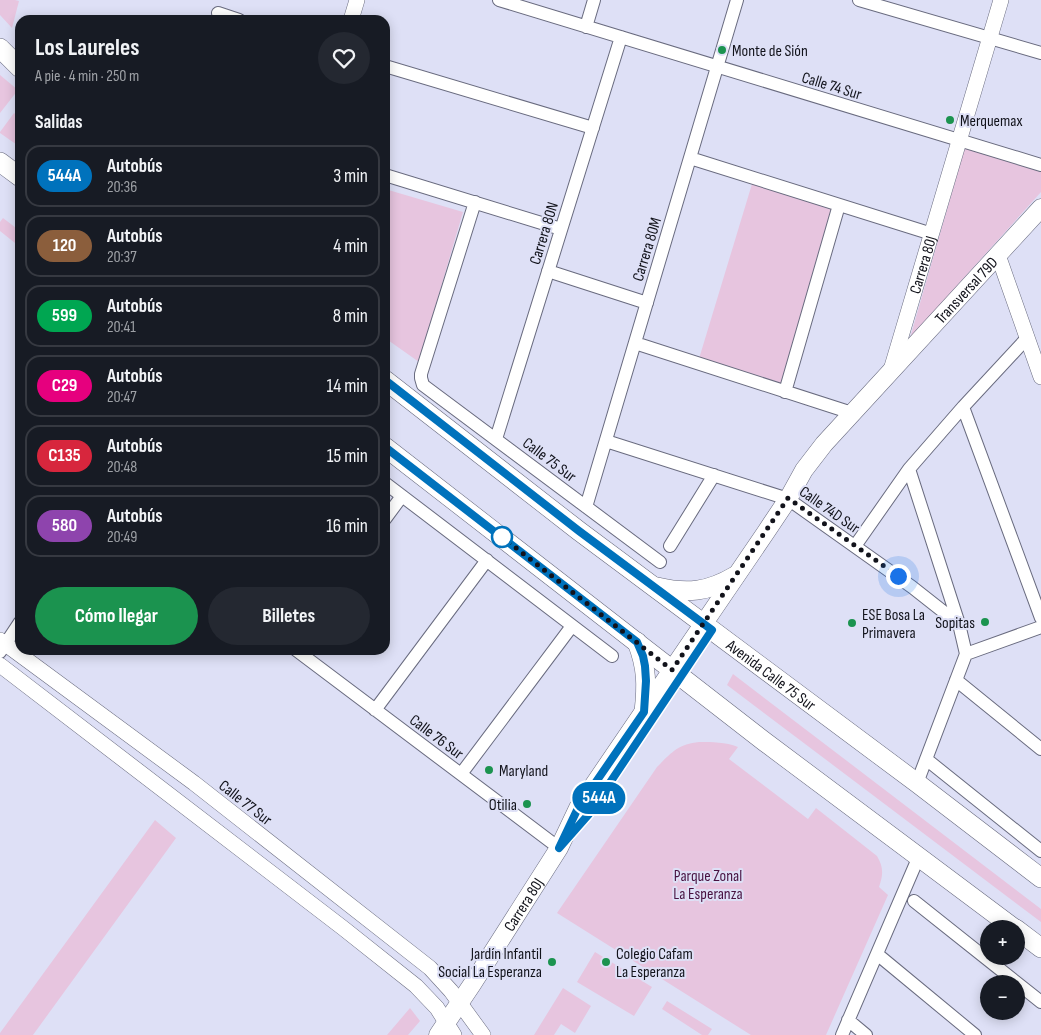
<!DOCTYPE html>
<html lang="es">
<head>
<meta charset="utf-8">
<style>
	:root { --surface:#171b24; --page:#242831; --text:#f1f3f6; --muted:#9ea1a6; --line:#363941; --accent:#1b934f }
	body { margin:0; font-family:"Sofia Sans Condensed",sans-serif; background:var(--page); color:var(--text); height:100vh; display:flex; flex-direction:column; font-size:19px; white-space:nowrap }
	* { box-sizing:border-box; margin:0 }
	p { font-size:16px; color:var(--muted) }
	.icon { flex:none; width:28px; height:28px; fill:none; stroke:currentColor; stroke-width:2; stroke-linecap:round; stroke-linejoin:round }
	.map { position:relative; flex:1; overflow:hidden }
	.details { position:absolute; left:15px; top:15px; width:375px; height:640px; display:flex; flex-direction:column; background:var(--surface); border-radius:15px; box-shadow:0 2px 12px #0003 }
	.details>* { flex:none }
	.badge { padding:0 10px; border-radius:16px; font-size:18px; line-height:32px }
	.controls { position:absolute; left:980px; top:920px; display:grid; gap:10px }
	.controls a { display:grid; place-items:center; width:45px; height:45px; border-radius:50%; background:var(--surface); box-shadow:0 2px 12px #0003; font-size:25px }
	.you { position:absolute; width:25px; height:25px; margin:-12px; border:4px solid #fff; border-radius:50%; background:#1a73e8; box-shadow:0 0 0 8px #1a73e833 }
	.map>.badge { position:absolute; translate:-50% -50%; box-shadow:0 0 0 2px #fff }
	h2 { padding:0 20px; font-size:19px; line-height:45px }
	.round { display:grid; place-items:center; flex:none; width:52px; height:52px; border-radius:26px; background:var(--page) }
	.headline { display:flex; align-items:center; justify-content:space-between; height:85px; padding:0 20px }
	h1 { font-size:24px; font-weight:700; line-height:38px }
	.cta { display:flex; gap:10px; margin-top:auto; padding:10px 20px }
	.cta a { flex:1; height:58px; border-radius:30px; background:var(--accent); color:#fff; font-size:20px; font-weight:700; line-height:58px; text-align:center }
	.cta a+a { background:var(--page); color:var(--text) }
	ul { padding:0; list-style:none }
	li { display:flex; align-items:center; gap:15px; height:62px; margin:0 10px 8px; padding:0 10px; border:2px solid var(--line); border-radius:15px }
	li div { flex:1 }
	li b { display:block; font-size:19px }
	li em { font-style:normal }
	li .badge { min-width:55px; font-weight:700; text-align:center }
	.map>svg:first-child { display:block }
	.green { fill:#e7c5df }
	.lines { fill:none; stroke-linecap:round; stroke-linejoin:round }
	.minor-casing { stroke:#696b7f; stroke-width:14 }
	.tertiary-casing { stroke:#696b7f; stroke-width:16 }
	.secondary-casing { stroke:#696b7f; stroke-width:19 }
	.primary-casing { stroke:#696b7f; stroke-width:20 }
	.minor { stroke:#fff; stroke-width:12 }
	.tertiary { stroke:#fff; stroke-width:15 }
	.secondary { stroke:#fff; stroke-width:18 }
	.primary { stroke:#fff; stroke-width:19 }
	.line-casing { stroke:#fff; stroke-width:11 }
	.line { stroke:#0072bc; stroke-width:8 }
	.walk { stroke:#12131b; stroke-width:5; stroke-dasharray:0 9 }
	.poi-dot { fill:#1b934f; stroke:#dee0f6; stroke-width:2 }
	.stop-dot { fill:#fff; stroke:#0072bc; stroke-width:2.5 }
	.labels { text-anchor:middle; stroke-width:4; stroke-linejoin:round; paint-order:stroke }
	.poi-label { font-size:16px; fill:#12131b; stroke:#dee0f6; text-anchor:start }
	.street-label { font-size:16px; fill:#12131b; stroke:#dee0f6 }
	.park-label { font-size:16px; fill:#481241; stroke:#dee0f6 }
</style>
</head>
<body>
<div class="map">
<svg width="1041" height="1035" viewBox="0 0 1041 1035">
	<rect width="100%" height="100%" fill="#dee0f6"/>
	<path class="green" d="M 0,0 L 15,0 L 19,1 L 12,28 L 0,15 Z
		M 0,75 L 18,90 L 0,113 Z
		M 14,113 L 20,118 L 20,147 L 0,133 L 0,132 Z
		M 965,147 L 1041,171 L 1041,192 L 910,338 Z
		M 752,184 L 835,209 L 780,386 L 698,362 Z
		M 385,189 L 463,212 L 419,362 L 385,338 Z
		M 3,218 L 20,231 L 20,247 L 0,231 L 0,222 Z
		M 733,674 L 1041,909 L 1041,922 L 727,685 Z
		M 699,742 C 713,742 725,742 738,747 L 729,759 L 808,819 L 816,808 L 877,856 C 884,868 883,875 879,887 L 888,895 L 826,1035 L 751,1035 L 557,913 L 657,767 C 671,753 678,744 699,742 Z
		M 155,820 L 176,838 L 33,1035 L 0,1035 L 0,1033 Z
		M 595,952 L 652,987 L 634,1016 L 577,982 Z
		M 563,988 L 591,1006 L 575,1033 L 561,1024 L 554,1035 L 534,1035 Z
		M 667,1001 L 712,1029 L 708,1035 L 702,1035 L 662,1009 Z
		M 410,1008 L 420,1021 L 408,1035 L 387,1035 Z"/>
	<g class="lines">
		<g class="minor-casing">
			<path id="minor" d="M 499,0 L 1041,165
				M 859,0 L 1041,53
				M 218,13 L 239,20
				M 586,27 L 594,0
				M 385,66 L 593,128
				M 690,158 L 932,234
				M 385,175 L 561,229
				M 475,202 L 421,374 L 421,378 L 423,385 L 660,562
				M 548,271 L 647,303
				M 635,343 L 852,413
				M 785,392 L 839,205
				M 963,407 L 1041,618
				M 496,439 L 621,37
				M 606,441 L 788,499 L 912,587 L 959,624
				M 909,469 L 959,624 L 966,654
				M 385,483 L 612,656
				M 586,507 L 737,0
				M 385,519 L 402,496
				M 670,546 L 714,475
				M 855,546 L 909,469 L 963,407 L 1027,338
				M 296,650 L 559,848
				M 0,652 L 20,622
				M 956,680 L 1041,749
				M 375,710 L 487,560
				M 926,759 L 1041,851
				M 461,774 L 572,626
				M 917,783 L 966,654 L 1041,627
				M 914,901 L 1041,1002
				M 877,954 L 975,1035
				M 848,1020 L 866,1035
				M 842,1035 L 919,856"/>
		</g>
		<g class="tertiary-casing">
			<g id="tertiary">
				<path d="M 351,20 L 357,0"/>
				<path d="M 998,255 L 1041,377"/>
				<path id="s1" d="M 891,370 L 1001,0"/>
				<path d="M 0,640 L 194,783 L 430,968 L 451,991 L 483,1035"/>
				<path d="M 0,665 L 343,928 L 416,986 L 437,1008 L 454,1035"/>
			</g>
		</g>
		<g class="secondary-casing">
			<g id="secondary">
				<path id="s2" d="M 438,1035 L 473,983 L 559,848 L 578,808 L 766,532 L 788,499 L 804,470 L 824,444 L 1041,208"/>
			</g>
		</g>
		<g class="primary-casing">
			<g id="primary">
				<path d="M 0,48 L 20,68"/>
				<path d="M 0,162 L 20,177"/>
				<path id="s3" d="M 385,380 L 579,531 L 917,783 L 1041,878"/>
				<path d="M 385,447 L 765,742 L 1015,929"/>
				<path d="M 657,587 C 687,594 708,592 735,576"/>
				<path d="M 637,642 C 647,668 647,685 644,712"/>
				<path d="M 1016,929 L 1041,948"/>
			</g>
		</g>
		<use href="#minor" class="minor"/>
		<use href="#tertiary" class="tertiary"/>
		<use href="#secondary" class="secondary"/>
		<use href="#primary" class="primary"/>
	</g>
	<g class="lines">
		<g class="line-casing">
			<path id="line" d="M 385,380 L 579,531 L 712,630 L 589,814 L 559,848 L 578,808 L 644,712 L 646,681 L 645,666 L 643,656 L 637,642 L 385,447"/>
		</g>
		<use href="#line" class="line"/>
		<path class="walk" d="M 502,537 L 672,670 L 788,498 L 898,576"/>
	</g>
	<g class="poi-dot">
		<circle cx="722" cy="50" r="5"/>
		<circle cx="950" cy="120" r="5"/>
		<circle cx="985" cy="622" r="5"/>
		<circle cx="852" cy="623" r="5"/>
		<circle cx="489" cy="770" r="5"/>
		<circle cx="527" cy="804" r="5"/>
		<circle cx="552" cy="962" r="5"/>
		<circle cx="606" cy="962" r="5"/>
	</g>
	<circle class="stop-dot" cx="502" cy="537" r="10"/>
	<g class="labels">
		<g class="poi-label">
			<text x="732" y="56">Monte de Sión</text>
			<text x="960" y="126">Merquemax</text>
			<text x="862" y="620">ESE Bosa La<tspan x="862" dy="18">Primavera</tspan></text>
			<text x="975" y="628" text-anchor="end">Sopitas</text>
			<text x="499" y="776">Maryland</text>
			<text x="517" y="810" text-anchor="end">Otilia</text>
			<text x="542" y="959" text-anchor="end">Jardín Infantil<tspan x="542" dy="18">Social La Esperanza</tspan></text>
			<text x="616" y="959">Colegio Cafam<tspan x="616" dy="18">La Esperanza</tspan></text>
		</g>
		<g class="street-label">
			<text transform="translate(832 85) rotate(17)" y="6">Calle 74 Sur</text>
			<text transform="translate(543 233) rotate(-73)" y="6">Carrera 80N</text>
			<text transform="translate(646 249) rotate(-73)" y="6">Carrera 80M</text>
			<text dy="6" stroke="none"><textPath href="#s1" startOffset="110">Carrera 80J</textPath></text>
			<text dy="6" stroke="none"><textPath href="#s2" startOffset="916">Transversal 79D</textPath></text>
			<text transform="translate(550 459) rotate(37)" y="6">Calle 75 Sur</text>
			<text transform="translate(830 509) rotate(35)" y="6">Calle 74D Sur</text>
			<text dy="6" stroke="none"><textPath href="#s3" startOffset="486">Avenida Calle 75 Sur</textPath></text>
			<text transform="translate(437 736) rotate(37)" y="6">Calle 76 Sur</text>
			<text transform="translate(246 802) rotate(38)" y="6">Calle 77 Sur</text>
			<text dy="6" stroke="none"><textPath href="#s2" startOffset="156">Carrera 80J</textPath></text>
		</g>
		<g class="park-label">
			<text x="708" y="881">Parque Zonal<tspan x="708" dy="18">La Esperanza</tspan></text>
		</g>
	</g>
</svg>
<div class="controls">
<a>+</a>
<a>−</a>
</div>
<div class="you" style="left:898px;top:576px"></div>
<b class="badge" style="left:599px;top:798px;background:#0072bc;color:#fff">544A</b>
<section class="details">
<div class="headline"><div><h1>Los Laureles</h1><p>A pie · 4 min · 250 m</p></div><a class="round"><svg class="icon" aria-label="heart" viewBox="0 0 24 24"><path d="M12 20l-8-8c-3-5 5-10 8-4 3-6 11-1 8 4z"/></svg></a></div>
<h2>Salidas</h2>
<ul>
<li><span class="badge" style="background:#0072bc;color:#fff">544A</span><div><b>Autobús</b><p>20:36</p></div><em>3 min</em></li>
<li><span class="badge" style="background:#8b5e3c;color:#fff">120</span><div><b>Autobús</b><p>20:37</p></div><em>4 min</em></li>
<li><span class="badge" style="background:#00a651;color:#fff">599</span><div><b>Autobús</b><p>20:41</p></div><em>8 min</em></li>
<li><span class="badge" style="background:#e6007e;color:#fff">C29</span><div><b>Autobús</b><p>20:47</p></div><em>14 min</em></li>
<li><span class="badge" style="background:#d7263d;color:#fff">C135</span><div><b>Autobús</b><p>20:48</p></div><em>15 min</em></li>
<li><span class="badge" style="background:#8e44ad;color:#fff">580</span><div><b>Autobús</b><p>20:49</p></div><em>16 min</em></li>
</ul>
<div class="cta"><a>Cómo llegar</a><a>Billetes</a></div>
</section>
</div>
</body>
</html>
